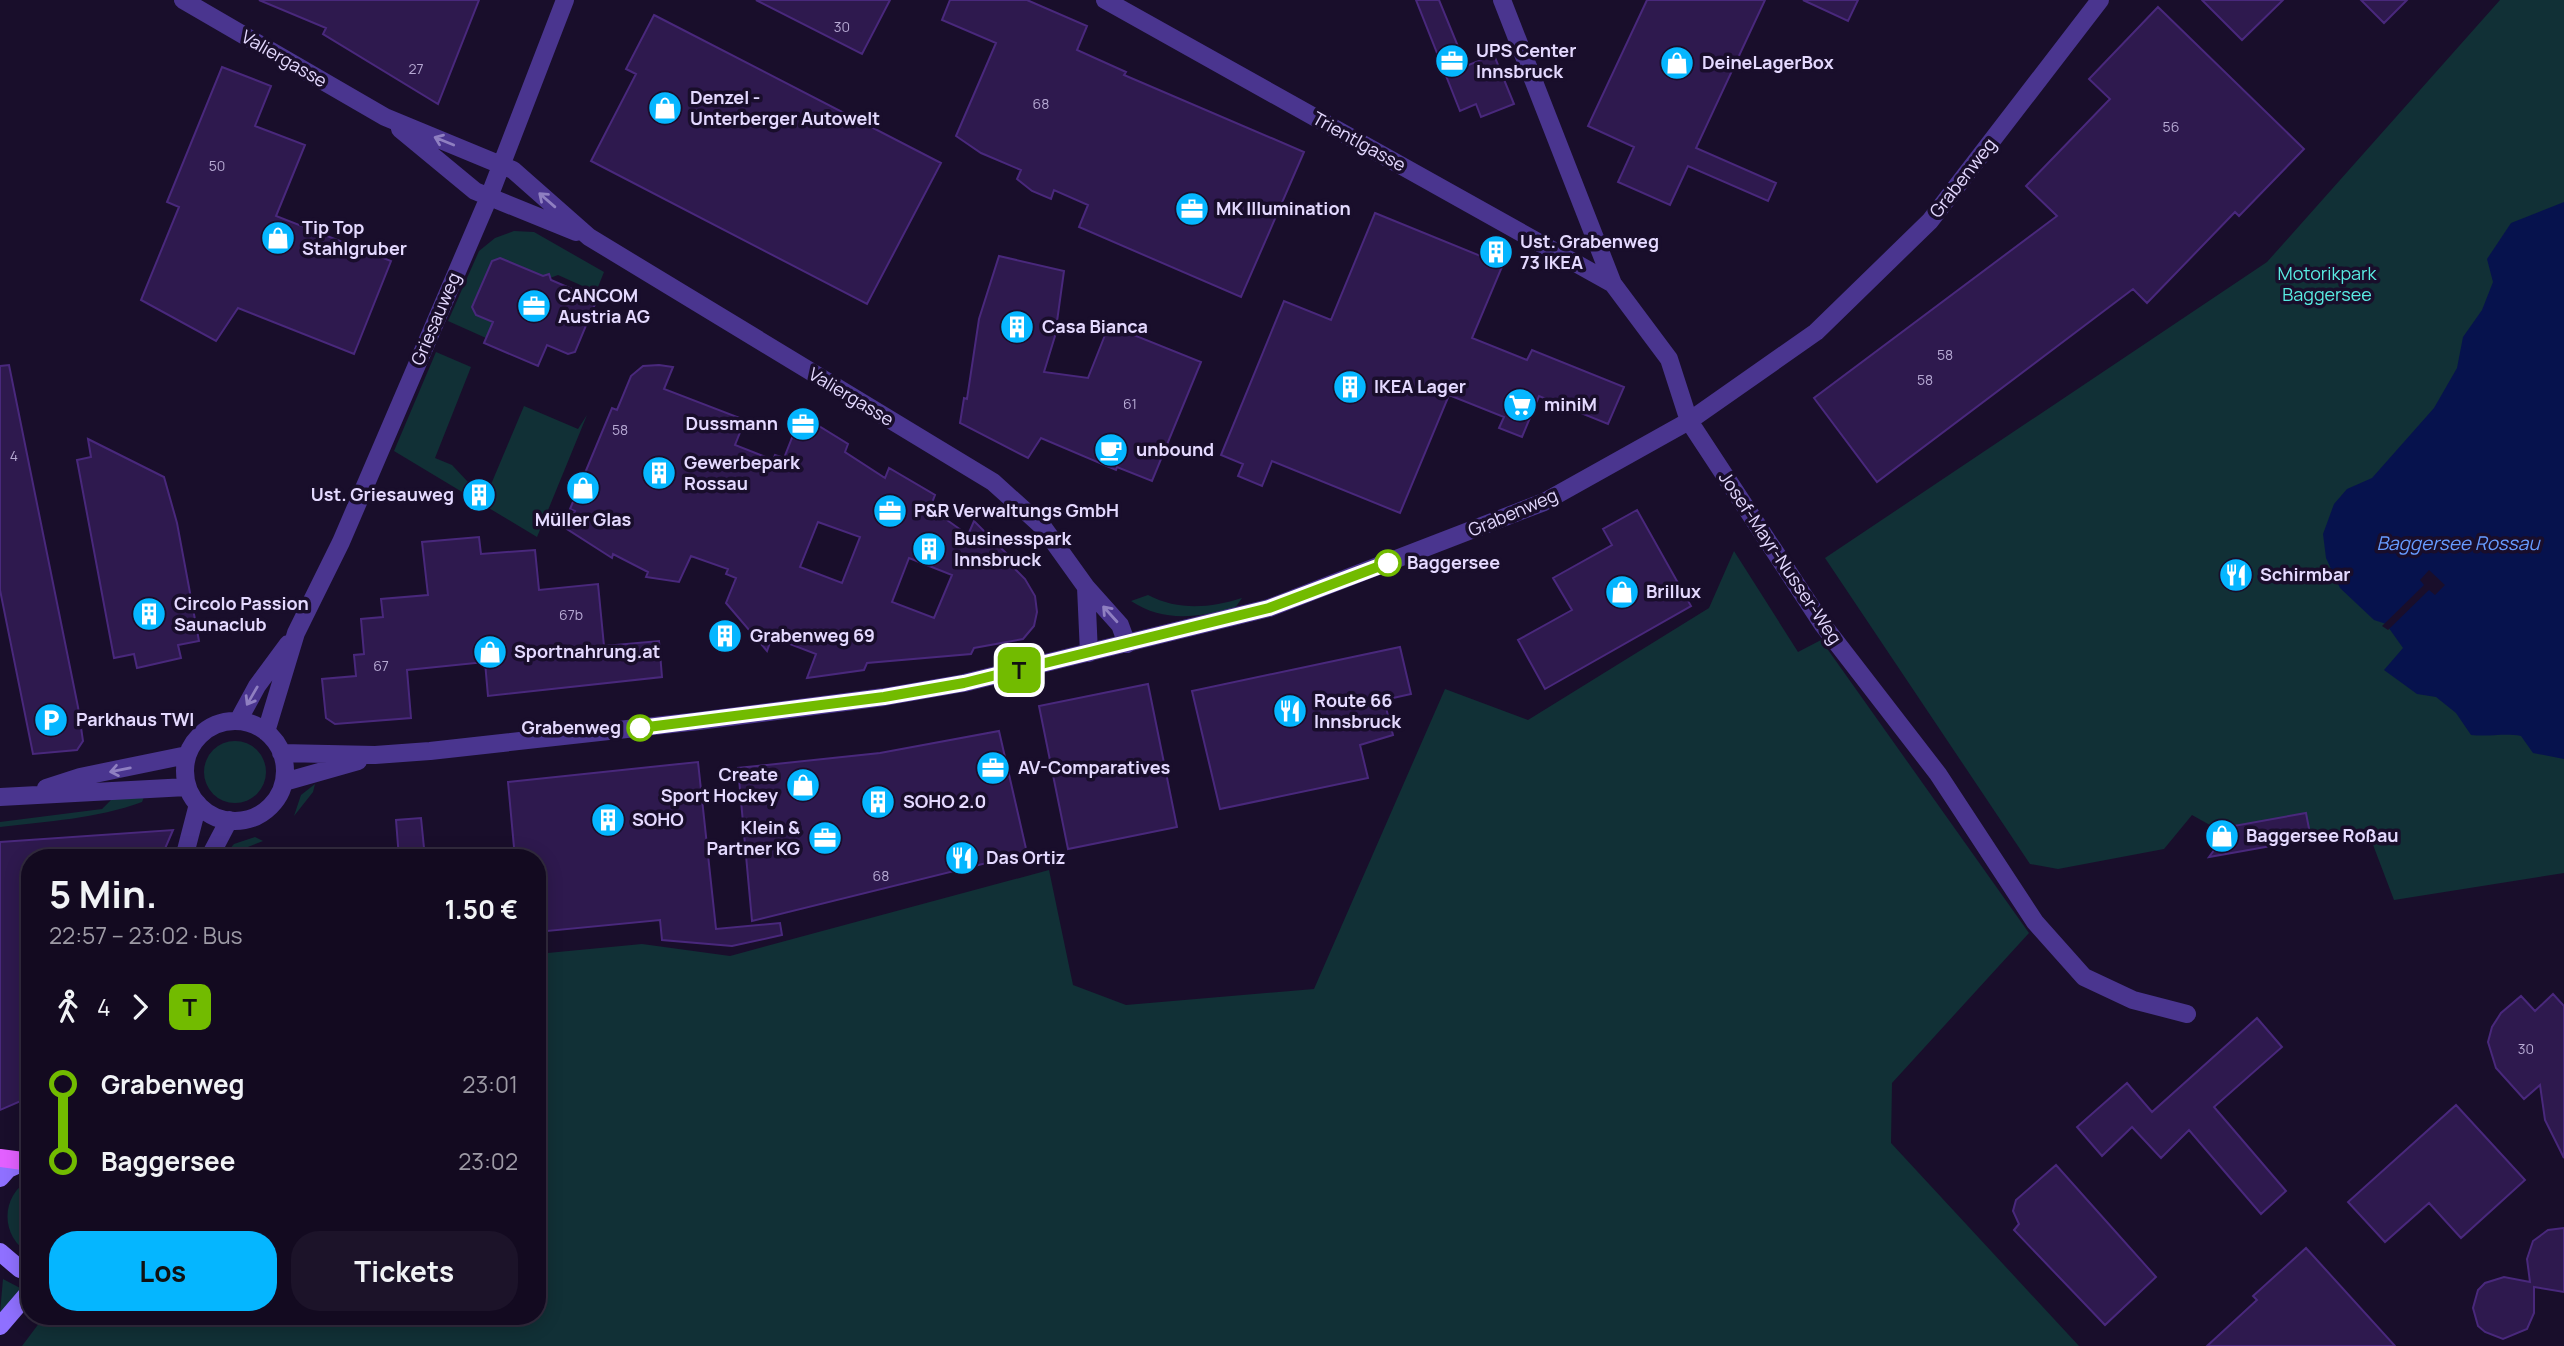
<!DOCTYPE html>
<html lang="de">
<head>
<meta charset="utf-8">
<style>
	:root { --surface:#130a20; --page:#1c1329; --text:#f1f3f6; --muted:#9d9aa5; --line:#322b3e; --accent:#05b6ff }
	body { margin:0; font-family:Manrope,sans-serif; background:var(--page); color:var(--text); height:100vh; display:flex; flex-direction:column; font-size:26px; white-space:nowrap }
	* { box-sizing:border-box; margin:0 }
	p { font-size:23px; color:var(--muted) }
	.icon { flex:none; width:38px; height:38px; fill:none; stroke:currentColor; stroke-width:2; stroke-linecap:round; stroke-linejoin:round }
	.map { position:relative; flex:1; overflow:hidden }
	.panel { position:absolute; left:21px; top:849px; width:525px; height:476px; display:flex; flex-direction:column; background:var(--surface); border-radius:28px; box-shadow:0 4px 18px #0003,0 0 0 2px var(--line) }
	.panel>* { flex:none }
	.badge { padding:0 14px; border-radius:10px; font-size:24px; line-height:46px }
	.map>.badge { position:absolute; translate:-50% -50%; box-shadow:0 0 0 4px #fff }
	.legs { display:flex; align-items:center; gap:10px; height:77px; padding:0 28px; font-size:23px }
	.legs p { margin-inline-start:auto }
	.headline { display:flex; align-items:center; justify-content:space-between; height:119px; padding:0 28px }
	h1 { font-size:38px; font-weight:700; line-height:52px }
	.cta { display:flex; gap:14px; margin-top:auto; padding:14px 28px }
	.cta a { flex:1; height:80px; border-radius:28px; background:var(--accent); color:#111; font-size:28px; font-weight:700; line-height:80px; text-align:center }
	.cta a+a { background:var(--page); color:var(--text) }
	ul { padding:0 28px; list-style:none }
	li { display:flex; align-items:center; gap:24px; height:77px; font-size:26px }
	li i { display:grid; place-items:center; width:10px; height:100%; margin:0 9px; background:currentColor }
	li i::after { content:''; width:18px; height:18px; margin:-9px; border:5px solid; border-radius:50%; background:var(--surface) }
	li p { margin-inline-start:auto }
	li:first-child i { background:linear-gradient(#0000 50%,currentColor 0) }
	li:last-child i { background:linear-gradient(currentColor 50%,#0000 0) }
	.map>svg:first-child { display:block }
	.green { fill:#113036 }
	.water { fill:#06124d }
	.pier { fill:#190e2b }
	.building { fill:#2e194e; stroke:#49287c; stroke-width:2; fill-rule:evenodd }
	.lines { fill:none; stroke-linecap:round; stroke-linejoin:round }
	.minor { stroke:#4a358f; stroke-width:18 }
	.secondary { stroke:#8f70ff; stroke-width:18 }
	.primary { stroke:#e260ff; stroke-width:18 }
	.oneway { stroke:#8f7fc1 }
	.line-1-casing { stroke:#fff; stroke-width:16 }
	.line-1 { stroke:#72bb00; stroke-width:10 }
	.stop-1-dot { fill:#fff; stroke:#72bb00; stroke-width:3.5 }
	.labels { text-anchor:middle; stroke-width:7; stroke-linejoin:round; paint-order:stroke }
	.number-label { font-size:14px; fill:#b6a9d3 }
	.poi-label { font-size:18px; font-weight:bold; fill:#e4d9ff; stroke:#190e2b; text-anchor:start }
	.street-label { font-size:18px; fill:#e4d9ff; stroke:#190e2b }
	.park-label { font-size:18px; fill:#59ebe2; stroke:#190e2b }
	.stop-label { font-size:18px; font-weight:bold; fill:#e4d9ff; stroke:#190e2b; text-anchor:start }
	.water-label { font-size:19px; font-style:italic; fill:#679bff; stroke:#190e2b }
</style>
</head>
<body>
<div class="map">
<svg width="2564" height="1346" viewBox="0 0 2564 1346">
	<rect width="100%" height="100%" fill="#190e2b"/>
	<path class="green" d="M 2500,0 L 2564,0 L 2564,873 L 2394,900 L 2367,829 L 2311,839 L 2217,829 L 2192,815 L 2164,849 L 2058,869 L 2030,864 L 1825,558 L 2267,262 Z
		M 514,231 L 534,232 L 604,272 L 596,292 L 558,275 L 550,278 L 548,274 L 537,278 L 537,273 L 500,258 L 492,261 L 472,307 L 476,315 L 493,322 L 486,338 L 448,321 L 479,251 L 495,238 Z
		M 436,352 L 471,367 L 435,458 L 452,465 L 468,482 L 463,489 L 481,500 L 492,482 L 524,406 L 578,429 L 587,415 L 537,537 L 394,451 Z
		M 1734,551 L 1798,652 L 1821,640 L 2029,933 L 1892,1083 L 1891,1143 L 2079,1346 L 22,1346 L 43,1318 L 48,1316 L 537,1316 L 537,954 L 642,944 L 730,956 L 1049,870 L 1073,985 L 1126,1005 L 1314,989 L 1445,689 L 1528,720 L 1709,608 Z
		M 1148,595 C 1179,611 1210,608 1242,598 L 1235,608 C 1198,617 1164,623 1131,601 Z
		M204 772a31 31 0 1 1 62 0a31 31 0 1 1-62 0Z
		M 315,784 L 313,792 L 294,816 L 301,795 Z
		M 114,797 L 144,797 L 142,802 C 96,819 48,821 0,827 L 0,822 L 102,809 Z
		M 255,837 L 263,841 L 223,857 L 234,844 Z
		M 30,1179 L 30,1254 C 0,1237 0,1196 30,1179 Z
		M 3,1279 L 22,1289 L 0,1313 Z"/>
	<path class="water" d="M 2564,202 L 2564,759 L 2533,753 L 2521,736 C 2504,733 2489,737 2471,735 L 2456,713 L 2436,697 L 2417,694 L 2384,670 L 2403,648 L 2386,624 L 2374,620 L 2340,588 L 2326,558 L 2323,534 L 2334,504 L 2347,489 L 2372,478 L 2434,408 L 2457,368 L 2463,337 L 2482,310 L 2493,282 L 2487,259 L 2511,223 Z"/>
	<path class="pier" d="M 2429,570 L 2445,585 L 2435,595 L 2429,590 L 2388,630 L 2382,626 L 2424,585 L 2420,580 Z"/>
	<path class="building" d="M 259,0 L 479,0 L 438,104 L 323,34 L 326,28 Z
		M 756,0 L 890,0 L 862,54 Z
		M 950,0 L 1027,0 L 1087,26 L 1077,50 L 1126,72 L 1124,75 L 1304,152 L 1241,297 L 1079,227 L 1088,205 L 1054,190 L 1051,199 L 1032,191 L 1017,179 L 1021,170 L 981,153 L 956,136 L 996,43 L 942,20 Z
		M 1416,0 L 1439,0 L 1466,66 L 1494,55 L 1514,104 L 1481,117 L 1476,104 L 1460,111 Z
		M 1647,0 L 1765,0 L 1696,148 L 1776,183 L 1768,201 L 1688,166 L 1670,205 L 1618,182 L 1634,147 L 1588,126 Z
		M 1803,0 L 1858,0 L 1848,21 Z
		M 2202,0 L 2283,0 L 2242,40 Z
		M 2361,0 L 2407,0 L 2384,23 Z
		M 2158,7 L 2304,149 L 2239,216 L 2235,212 L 2147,303 L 2133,289 L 1877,482 L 1814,398 L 2057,216 L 2026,186 L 2110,99 L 2089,79 Z
		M 654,15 L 941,163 L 867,304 L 591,161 L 636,74 L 626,69 Z
		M 222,67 L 271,86 L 255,126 L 305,145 L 276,216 L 391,261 L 354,354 L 238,308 L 216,341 L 141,300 L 179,207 L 167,202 Z
		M 1375,213 L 1483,257 L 1489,242 L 1509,250 L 1472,338 L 1527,360 L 1532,350 L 1624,387 L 1608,424 L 1539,396 L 1522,437 L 1499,428 L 1504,417 L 1449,395 L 1400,513 L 1272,461 L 1262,486 L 1238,476 L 1243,464 L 1221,455 L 1284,301 L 1331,320 Z
		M 999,256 L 1064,271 L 1055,336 L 1044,372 L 1088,378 L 1109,325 L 1201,362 L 1152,481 L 1117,467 L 1116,470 L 1041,438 L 1028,458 L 960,423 L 964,398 L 967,399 L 979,319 Z
		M 500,258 L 543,276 L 549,274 L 551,280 L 593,298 L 595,304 L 575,352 L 568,354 L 547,345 L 538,366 L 484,343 L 493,322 L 476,315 L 472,307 L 492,261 Z
		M 9,365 L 78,707 L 83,741 L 77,750 L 33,754 L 0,590 L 0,366 Z
		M 659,365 L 673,367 L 664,389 L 745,420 L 735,445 L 773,460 L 775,455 L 784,458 L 801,415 L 848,444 L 845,452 L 885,478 L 889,468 L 935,495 L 930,508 L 968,535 L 974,521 L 1009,556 L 1007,561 L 1025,579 L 1035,596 L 1037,612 L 1034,626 L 1023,639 L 974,648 L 971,654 L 867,663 L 864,670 L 807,678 L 816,654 L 772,637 L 767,651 L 726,603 L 736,578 L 726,574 L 728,569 L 691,556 L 679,582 L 646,577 L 648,572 L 613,554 L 612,558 L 567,529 L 575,511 L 570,509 L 612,408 L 617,410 L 631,376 L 643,366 ZM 818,522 L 860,537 L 842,583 L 800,567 ZM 909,558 L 952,575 L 934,618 L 892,602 Z
		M 88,439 L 164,477 L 177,523 L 199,641 L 178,645 L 181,658 L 137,668 L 134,654 L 114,658 L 77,460 L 91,457 Z
		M 1637,510 L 1691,606 L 1545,689 L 1518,640 L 1572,610 L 1553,578 L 1612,545 L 1603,529 Z
		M 479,537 L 481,554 L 535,550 L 539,590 L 598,584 L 604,646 L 659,641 L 662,677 L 488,696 L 485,662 L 407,670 L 411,718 L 335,724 L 326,718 L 322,679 L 356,676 L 354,655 L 364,654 L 361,619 L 383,617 L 381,599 L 428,595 L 422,542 Z
		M 1400,647 L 1411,694 L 1384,700 L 1393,735 L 1360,745 L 1368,778 L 1220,809 L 1192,691 Z
		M 1148,684 L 1177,827 L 1068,849 L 1039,706 Z
		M 999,731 L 1027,853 L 752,921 L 738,768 L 880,753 Z
		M 698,762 L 716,929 L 780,923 L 782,935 L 732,946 L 662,940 L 660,920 L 537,932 L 537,858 L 515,858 L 508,782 Z
		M 2306,813 L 2311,839 L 2209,857 L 2220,842 L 2217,829 Z
		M 421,818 L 425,858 L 399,858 L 396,820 Z
		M 173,830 L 161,858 L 30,858 L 30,1097 L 0,1110 L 0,842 Z
		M 2553,994 L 2564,1006 L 2564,1158 L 2545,1120 L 2540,1085 L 2524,1099 L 2496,1068 L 2488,1042 L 2492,1027 L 2501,1013 L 2521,996 L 2535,1011 Z
		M 2257,1018 L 2282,1047 L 2214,1107 L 2286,1191 L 2261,1214 L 2189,1130 L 2161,1158 L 2132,1127 L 2102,1156 L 2077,1127 L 2127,1083 L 2152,1112 Z
		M 2456,1105 L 2525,1180 L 2461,1238 L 2429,1203 L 2385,1242 L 2348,1202 Z
		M 2056,1165 L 2156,1277 L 2105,1325 L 2014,1230 L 2019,1224 L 2013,1211 L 2016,1200 Z
		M 2564,1228 L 2564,1292 L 2534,1287 L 2534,1313 L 2527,1329 L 2503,1339 L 2485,1332 L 2478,1326 L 2473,1308 L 2478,1290 L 2485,1283 L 2504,1277 L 2530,1282 L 2527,1259 L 2533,1241 L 2548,1230 Z
		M 2306,1248 L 2395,1346 L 2207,1346 L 2257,1300 L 2253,1296 Z"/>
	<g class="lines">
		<path class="minor" d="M 183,0 L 385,117 L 513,170 L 589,237 L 993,482 L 1043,527 L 1086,587 L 1120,625 L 1127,644
			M 1105,0 L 1613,284
			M 1502,0 L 1613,284 L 1669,359 L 1689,421 L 1823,625 L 1938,774 L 2035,922 L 2084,977 L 2133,1000 L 2187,1014
			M 400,129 L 475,191 L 576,232
			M 1086,587 L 1089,653
			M 238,721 L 257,686 L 288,644
			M185 771a50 50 0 1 1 100 0a50 50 0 1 1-100 0Z
			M 266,732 L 296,633 L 341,542 L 489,197 L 565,0
			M 281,753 L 375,755 L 430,751 L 699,721 L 884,697 L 964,683 L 1269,608 L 1544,502 L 1689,421 L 1816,332 L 1930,221 L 2100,0
			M 284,782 L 358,761
			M 46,788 L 80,777 L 187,755
			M 0,797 L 187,787
			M 184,858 L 198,804
			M 209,858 L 229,820"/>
		<path class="secondary" d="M 0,1178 L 8,1169 L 30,1159
			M 0,1252 L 20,1269 L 30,1272
			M 0,1326 L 30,1291"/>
		<path class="primary" d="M 0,1158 L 23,1161"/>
	</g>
	<defs><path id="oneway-shaft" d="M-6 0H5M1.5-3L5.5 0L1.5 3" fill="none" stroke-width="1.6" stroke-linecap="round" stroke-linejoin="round" transform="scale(1.75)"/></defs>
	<g class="oneway">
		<use href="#oneway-shaft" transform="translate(444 141) rotate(-158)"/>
		<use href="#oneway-shaft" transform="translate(547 200) rotate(-139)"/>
		<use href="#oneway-shaft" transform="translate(1110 614) rotate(-132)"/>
		<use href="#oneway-shaft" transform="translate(252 696) rotate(120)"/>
		<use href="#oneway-shaft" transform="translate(120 770) rotate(169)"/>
	</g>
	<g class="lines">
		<g class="line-1-casing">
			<path id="line-1" d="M 640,728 L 884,697 L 964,683 L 1269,608 L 1388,563"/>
		</g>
		<use href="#line-1" class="line-1"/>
	</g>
	<defs>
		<g id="office-disc" transform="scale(1.75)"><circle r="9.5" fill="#05b6ff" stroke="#190e2b"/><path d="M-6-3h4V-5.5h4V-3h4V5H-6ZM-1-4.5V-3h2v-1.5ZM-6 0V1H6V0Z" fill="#fff"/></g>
		<g id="shop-disc" transform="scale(1.75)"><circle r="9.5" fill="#05b6ff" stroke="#190e2b"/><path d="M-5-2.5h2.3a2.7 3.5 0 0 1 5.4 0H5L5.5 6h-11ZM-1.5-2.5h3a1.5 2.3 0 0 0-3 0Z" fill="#fff"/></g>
		<g id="building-disc" transform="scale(1.75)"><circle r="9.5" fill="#05b6ff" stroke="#190e2b"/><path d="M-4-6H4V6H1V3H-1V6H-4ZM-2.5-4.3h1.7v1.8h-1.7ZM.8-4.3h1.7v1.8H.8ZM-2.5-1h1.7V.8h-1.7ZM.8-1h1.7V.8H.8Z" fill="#fff"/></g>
		<g id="supermarket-disc" transform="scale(1.75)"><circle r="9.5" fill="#05b6ff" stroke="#190e2b"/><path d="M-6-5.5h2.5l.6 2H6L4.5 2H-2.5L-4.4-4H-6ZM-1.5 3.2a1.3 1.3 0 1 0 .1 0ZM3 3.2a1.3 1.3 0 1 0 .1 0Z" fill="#fff"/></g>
		<g id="cafe-disc" transform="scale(1.75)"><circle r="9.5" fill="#05b6ff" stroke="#190e2b"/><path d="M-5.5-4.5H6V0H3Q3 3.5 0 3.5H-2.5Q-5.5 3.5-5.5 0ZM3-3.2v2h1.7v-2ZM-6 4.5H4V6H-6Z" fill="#fff"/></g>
		<g id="restaurant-disc" transform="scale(1.75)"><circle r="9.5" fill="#05b6ff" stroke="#190e2b"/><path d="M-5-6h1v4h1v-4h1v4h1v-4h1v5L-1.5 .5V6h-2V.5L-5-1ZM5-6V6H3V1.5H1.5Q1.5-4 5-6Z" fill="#fff"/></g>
		<g id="parking-disc" transform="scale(1.75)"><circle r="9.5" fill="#05b6ff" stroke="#190e2b"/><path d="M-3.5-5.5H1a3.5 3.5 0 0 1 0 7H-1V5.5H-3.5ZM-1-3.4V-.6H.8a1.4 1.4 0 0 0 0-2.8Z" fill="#fff"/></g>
	</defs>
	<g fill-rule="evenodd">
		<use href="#office-disc" x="1452" y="61"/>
		<use href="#shop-disc" x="1677" y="63"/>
		<use href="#shop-disc" x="665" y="108"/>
		<use href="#office-disc" x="1192" y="209"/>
		<use href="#shop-disc" x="278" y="238"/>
		<use href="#building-disc" x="1496" y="252"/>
		<use href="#office-disc" x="534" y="306"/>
		<use href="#building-disc" x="1017" y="327"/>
		<use href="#building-disc" x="1350" y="387"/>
		<use href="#supermarket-disc" x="1520" y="405"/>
		<use href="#office-disc" x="803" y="424"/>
		<use href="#cafe-disc" x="1111" y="450"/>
		<use href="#building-disc" x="659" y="473"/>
		<use href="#shop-disc" x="583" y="488"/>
		<use href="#building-disc" x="479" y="495"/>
		<use href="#office-disc" x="890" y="511"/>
		<use href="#building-disc" x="929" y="549"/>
		<use href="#restaurant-disc" x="2236" y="575"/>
		<use href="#shop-disc" x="1622" y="592"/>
		<use href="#building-disc" x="149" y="614"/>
		<use href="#building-disc" x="725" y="636"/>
		<use href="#shop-disc" x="490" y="652"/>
		<use href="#restaurant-disc" x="1290" y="711"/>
		<use href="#parking-disc" x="51" y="720"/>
		<use href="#office-disc" x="993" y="768"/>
		<use href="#shop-disc" x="803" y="785"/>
		<use href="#building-disc" x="878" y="802"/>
		<use href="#building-disc" x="608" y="820"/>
		<use href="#shop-disc" x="2222" y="836"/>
		<use href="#office-disc" x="825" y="838"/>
		<use href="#restaurant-disc" x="962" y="858"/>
	</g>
	<g class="stop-1-dot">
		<circle cx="1388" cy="563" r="12"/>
		<circle cx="640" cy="728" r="12"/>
	</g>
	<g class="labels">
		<g class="number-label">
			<text x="842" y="32">30</text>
			<text x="416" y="74">27</text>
			<text x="1041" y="109">68</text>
			<text x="2171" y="132">56</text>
			<text x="217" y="171">50</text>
			<text x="1945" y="360">58</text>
			<text x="1925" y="385">58</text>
			<text x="1130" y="409">61</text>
			<text x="620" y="435">58</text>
			<text x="14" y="461">4</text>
			<text x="571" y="620">67b</text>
			<text x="381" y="671">67</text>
			<text x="881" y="881">68</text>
			<text x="2526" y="1054">30</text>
		</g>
		<g class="poi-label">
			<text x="1476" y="57">UPS Center<tspan x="1476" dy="21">Innsbruck</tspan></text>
			<text x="1702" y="69">DeineLagerBox</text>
			<text x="690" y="104">Denzel -<tspan x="690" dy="21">Unterberger Autowelt</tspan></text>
			<text x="1216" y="215">MK Illumination</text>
			<text x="302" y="234">Tip Top<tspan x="302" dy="21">Stahlgruber</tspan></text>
			<text x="1520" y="248">Ust. Grabenweg<tspan x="1520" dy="21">73 IKEA</tspan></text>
			<text x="558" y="302">CANCOM<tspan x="558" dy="21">Austria AG</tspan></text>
			<text x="1042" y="333">Casa Bianca</text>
			<text x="1374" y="393">IKEA Lager</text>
			<text x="1544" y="411">miniM</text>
			<text x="778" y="430" text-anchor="end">Dussmann</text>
			<text x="1136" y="456">unbound</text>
			<text x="684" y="469">Gewerbepark<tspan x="684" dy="21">Rossau</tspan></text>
			<text x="454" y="501" text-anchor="end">Ust. Griesauweg</text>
			<text x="914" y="517">P&amp;R Verwaltungs GmbH</text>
			<text x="583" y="526" text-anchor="middle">Müller Glas</text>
			<text x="954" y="545">Businesspark<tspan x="954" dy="21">Innsbruck</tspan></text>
			<text x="2260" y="581">Schirmbar</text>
			<text x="1646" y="598">Brillux</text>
			<text x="174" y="610">Circolo Passion<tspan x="174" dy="21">Saunaclub</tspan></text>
			<text x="750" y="642">Grabenweg 69</text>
			<text x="514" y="658">Sportnahrung.at</text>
			<text x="1314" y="707">Route 66<tspan x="1314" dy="21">Innsbruck</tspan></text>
			<text x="76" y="726">Parkhaus TWI</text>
			<text x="1018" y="774">AV-Comparatives</text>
			<text x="778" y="781" text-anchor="end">Create<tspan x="778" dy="21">Sport Hockey</tspan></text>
			<text x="903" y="808">SOHO 2.0</text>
			<text x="632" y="826">SOHO</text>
			<text x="800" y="834" text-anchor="end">Klein &amp;<tspan x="800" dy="21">Partner KG</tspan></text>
			<text x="2246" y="842">Baggersee Roßau</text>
			<text x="986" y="864">Das Ortiz</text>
		</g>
		<g class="street-label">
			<text transform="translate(284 59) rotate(30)" y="6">Valiergasse</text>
			<text transform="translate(1359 142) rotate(29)" y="6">Trientlgasse</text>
			<text transform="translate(1963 178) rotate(-52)" y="6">Grabenweg</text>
			<text transform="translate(436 319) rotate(-67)" y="6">Griesauweg</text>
			<text transform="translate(851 397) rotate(31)" y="6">Valiergasse</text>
			<text transform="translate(1513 513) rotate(-23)" y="6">Grabenweg</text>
			<text transform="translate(1780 558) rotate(56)" y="6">Josef-Mayr-Nusser-Weg</text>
		</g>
		<g class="park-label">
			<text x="2327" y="280">Motorikpark<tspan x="2327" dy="21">Baggersee</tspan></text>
		</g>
		<g class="stop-label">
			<text x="1407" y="569">Baggersee</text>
			<text x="621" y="734" text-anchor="end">Grabenweg</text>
		</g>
		<g class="water-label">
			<text x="2458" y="550">Baggersee Rossau</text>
		</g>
	</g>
</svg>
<b class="badge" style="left:1019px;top:670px;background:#72bb00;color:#111">T</b>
<section class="panel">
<div class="headline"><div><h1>5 Min.</h1><p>22:57 – 23:02 · Bus</p></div><b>1.50 €</b></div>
<div class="legs"><svg class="icon" aria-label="walk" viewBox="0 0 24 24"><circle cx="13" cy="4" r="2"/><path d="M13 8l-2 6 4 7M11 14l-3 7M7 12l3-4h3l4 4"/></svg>4<svg class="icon" aria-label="forward" viewBox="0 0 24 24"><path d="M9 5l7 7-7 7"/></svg><b class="badge" style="background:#72bb00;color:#111">T</b></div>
<ul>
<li><i style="color:#72bb00"></i><b>Grabenweg</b><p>23:01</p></li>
<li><i style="color:#72bb00"></i><b>Baggersee</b><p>23:02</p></li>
</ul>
<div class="cta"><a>Los</a><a>Tickets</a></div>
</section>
</div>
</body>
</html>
